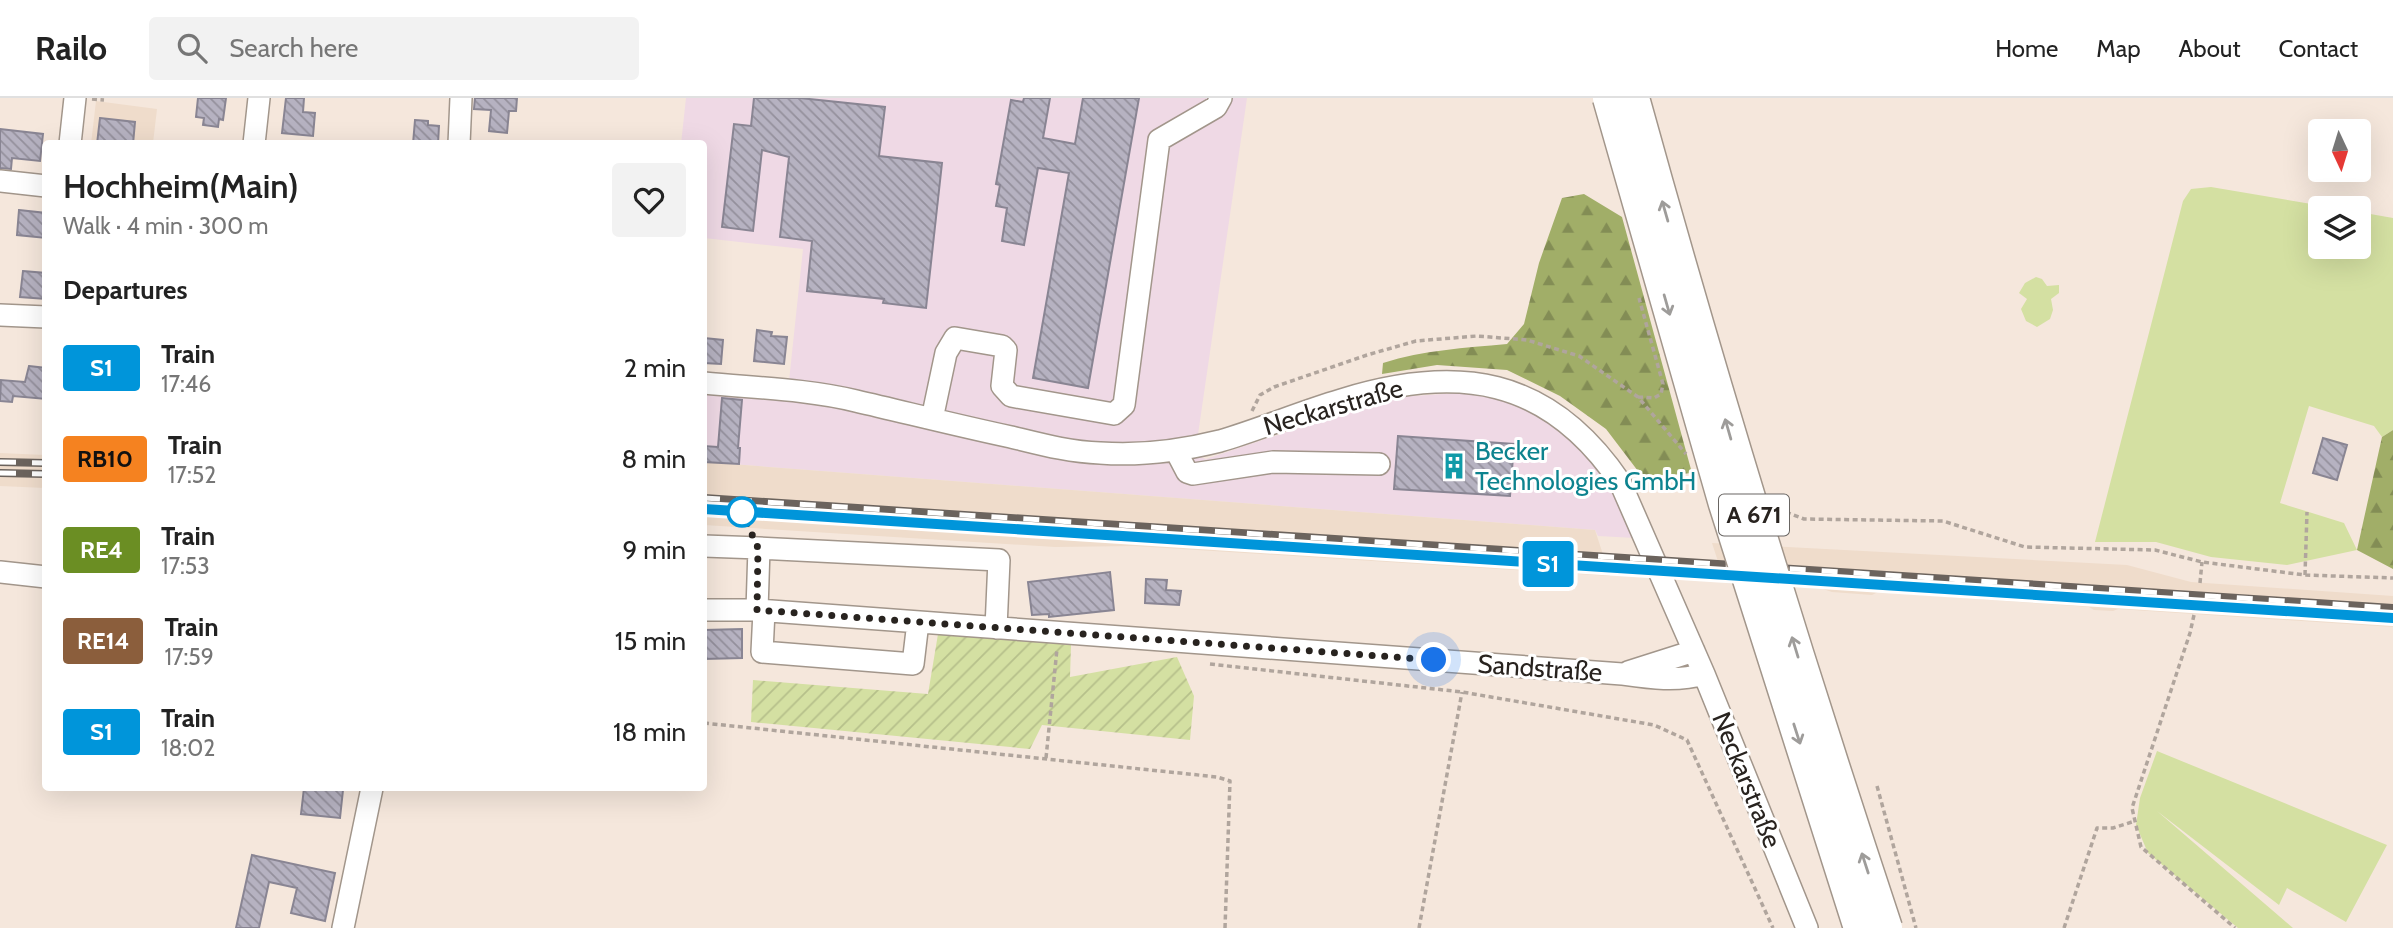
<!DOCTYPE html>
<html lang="en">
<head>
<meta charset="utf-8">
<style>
	:root { --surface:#fff; --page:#f2f2f2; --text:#222; --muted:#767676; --line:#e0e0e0 }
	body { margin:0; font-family:Cabin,sans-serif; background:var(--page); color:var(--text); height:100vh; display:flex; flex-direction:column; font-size:26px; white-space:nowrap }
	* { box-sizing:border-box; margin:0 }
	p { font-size:23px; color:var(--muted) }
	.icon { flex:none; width:38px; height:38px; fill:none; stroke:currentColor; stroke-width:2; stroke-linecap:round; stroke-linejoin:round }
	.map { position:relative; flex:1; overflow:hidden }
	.drawer { position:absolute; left:42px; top:42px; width:665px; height:651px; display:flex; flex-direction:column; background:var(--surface); border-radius:7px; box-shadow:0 7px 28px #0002 }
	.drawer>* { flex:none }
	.badge { padding:0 14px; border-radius:5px; font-size:24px; line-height:46px }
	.needle { width:46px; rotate:176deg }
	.controls { position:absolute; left:2308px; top:21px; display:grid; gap:14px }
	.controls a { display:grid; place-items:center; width:63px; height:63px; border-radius:7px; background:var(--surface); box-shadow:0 7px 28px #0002; font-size:35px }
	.you { position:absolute; width:35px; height:35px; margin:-18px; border:5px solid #fff; border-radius:50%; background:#1a73e8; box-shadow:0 0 0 10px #1a73e833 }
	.map>.badge { position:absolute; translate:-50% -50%; box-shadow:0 0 0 4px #fff }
	h2 { padding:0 21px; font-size:26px; line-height:63px }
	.round { display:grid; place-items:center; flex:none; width:74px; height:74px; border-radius:7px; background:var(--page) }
	.summary { display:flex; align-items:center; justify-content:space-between; height:119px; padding:0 21px }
	h1 { font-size:33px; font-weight:600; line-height:52px }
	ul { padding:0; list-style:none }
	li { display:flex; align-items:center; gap:21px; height:91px; padding:0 21px }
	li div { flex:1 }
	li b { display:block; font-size:26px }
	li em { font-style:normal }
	li .badge { min-width:77px; font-weight:700; text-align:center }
	header { display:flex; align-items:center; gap:42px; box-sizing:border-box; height:98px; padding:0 35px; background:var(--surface); border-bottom:2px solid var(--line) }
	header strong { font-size:33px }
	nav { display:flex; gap:38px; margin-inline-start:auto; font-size:24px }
	.search { width:490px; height:63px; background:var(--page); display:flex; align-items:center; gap:18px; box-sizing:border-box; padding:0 24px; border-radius:7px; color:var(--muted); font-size:26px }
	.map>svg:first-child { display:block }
	.industrial { fill:#efd9e5 }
	.built { fill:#efdccb }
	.grass { fill:#d4e0a2 }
	.forest { fill:url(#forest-firs) }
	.garden { fill:url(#garden-furrows) }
	.building { fill:url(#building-back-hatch); stroke:#898593; stroke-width:2 }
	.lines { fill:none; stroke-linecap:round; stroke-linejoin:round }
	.minor-casing { stroke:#a2968b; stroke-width:24 }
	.path { stroke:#b0a59d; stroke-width:3.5; stroke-dasharray:5 3.5; stroke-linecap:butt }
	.minor { stroke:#fff; stroke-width:21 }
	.rail-casing { stroke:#6b635d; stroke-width:8 }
	.rail { stroke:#fff; stroke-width:5; stroke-dasharray:16; stroke-linecap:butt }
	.highway-bridge-casing { stroke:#a2968b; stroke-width:35; stroke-linecap:butt }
	.highway-bridge { stroke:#fff; stroke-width:32 }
	.oneway { stroke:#9e9c9a }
	.line-casing { stroke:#fff; stroke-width:16 }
	.line { stroke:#0095da; stroke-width:10 }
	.walk { stroke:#28231f; stroke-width:7; stroke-dasharray:0 12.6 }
	.stop-dot { fill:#fff; stroke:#0095da; stroke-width:3.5 }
	.labels { text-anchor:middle; stroke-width:6; stroke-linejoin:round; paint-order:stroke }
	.shield { fill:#fff; stroke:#686562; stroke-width:2 }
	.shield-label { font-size:24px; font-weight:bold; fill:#28231f }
	.street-label { font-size:26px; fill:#28231f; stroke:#fff }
	.culture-label { font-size:26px; fill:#0d838f; stroke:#fff; text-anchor:start }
</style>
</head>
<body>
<header>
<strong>Railo</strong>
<div class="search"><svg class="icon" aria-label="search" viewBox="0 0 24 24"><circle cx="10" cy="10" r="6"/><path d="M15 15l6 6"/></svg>Search here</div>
<nav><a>Home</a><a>Map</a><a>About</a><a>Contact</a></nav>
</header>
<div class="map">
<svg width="2393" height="830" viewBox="0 0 2393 830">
	<defs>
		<pattern id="forest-firs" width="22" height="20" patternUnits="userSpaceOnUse" patternTransform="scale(1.75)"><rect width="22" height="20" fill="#a1ae68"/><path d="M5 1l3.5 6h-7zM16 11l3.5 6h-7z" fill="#838d55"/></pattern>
		<pattern id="garden-furrows" width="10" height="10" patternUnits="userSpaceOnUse" patternTransform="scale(1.75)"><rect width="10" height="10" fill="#d4e0a2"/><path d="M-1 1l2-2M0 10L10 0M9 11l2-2" fill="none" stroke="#b6c08b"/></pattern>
		<pattern id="building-back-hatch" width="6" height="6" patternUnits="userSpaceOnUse" patternTransform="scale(1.75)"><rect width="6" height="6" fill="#b6b2c1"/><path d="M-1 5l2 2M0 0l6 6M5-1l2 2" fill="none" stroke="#94909c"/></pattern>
	</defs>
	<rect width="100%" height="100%" fill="#f5e7dc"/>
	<path class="industrial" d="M 686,0 L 1247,0 L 1195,357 L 1206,361 L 1358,310 L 1399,299 L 1458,295 L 1494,300 L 1531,314 L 1563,335 L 1590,361 L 1612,394 L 1635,440 L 1598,438 L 1595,432 L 704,364 L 704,296 L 787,302 L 803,151 L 704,140 L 704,46 L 681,46 Z"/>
	<path class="built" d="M 96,3 L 157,11 L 153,45 L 91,46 Z
		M 0,355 L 45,357 L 45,390 L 0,388 Z
		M 704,364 L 1595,432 L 1610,478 L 1134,448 L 1055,449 L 704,427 Z
		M 1712,445 L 2127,467 L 2191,484 L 2393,498 L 2393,529 L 2118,511 L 2113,513 L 2094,512 L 2089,509 L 1878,494 L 1872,497 L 1832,494 L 1823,491 L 1725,485 Z"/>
	<path class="grass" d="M 2211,89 L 2335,110 L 2320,110 L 2320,149 L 2359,149 L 2359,114 L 2393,120 L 2393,332 L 2382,339 L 2374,328 L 2309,308 L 2280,405 L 2344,425 L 2357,452 L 2287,467 L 2211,459 L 2156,444 L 2095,444 L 2183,103 L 2191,91 Z
		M 2036,179 L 2042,181 L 2047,188 L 2059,187 L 2059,195 L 2051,201 L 2053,212 L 2050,221 L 2037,229 L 2026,223 L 2021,211 L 2027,201 L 2019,195 L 2025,185 Z
		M 2157,653 L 2387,747 L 2346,824 L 2287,790 L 2279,807 L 2157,713 L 2293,830 L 2238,830 L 2148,755 L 2136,727 L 2140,700 Z"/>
	<path class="forest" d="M 1584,96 L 1622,119 L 1692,375 L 1670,377 L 1641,377 L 1606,331 L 1560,298 L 1507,272 L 1437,267 L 1382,276 L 1383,265 C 1424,252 1464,250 1507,246 L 1524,226 L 1539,165 L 1562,100 Z
		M 2393,332 L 2393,471 L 2357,452 L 2382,339 Z"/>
	<path class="garden" d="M 938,536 L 1071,547 L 1070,579 L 1177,559 L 1194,598 L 1190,642 L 1042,627 L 1030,651 L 751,624 L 753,582 L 928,596 Z"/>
	<path class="building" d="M 198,0 L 226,0 L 223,22 L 219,21 L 218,29 L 203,27 L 204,20 L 196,19 Z
		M 286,0 L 304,0 L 303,14 L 315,15 L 313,38 L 282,35 Z
		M 475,0 L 517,0 L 516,13 L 509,13 L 507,35 L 489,33 L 491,12 L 474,11 Z
		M 754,0 L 800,0 L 885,9 L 879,58 L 942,65 L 926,210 L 883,205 L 884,201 L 807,193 L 812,143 L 780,139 L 789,59 L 762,52 L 753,133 L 722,129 L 734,26 L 751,28 Z
		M 1024,0 L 1050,0 L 1043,40 L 1075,46 L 1083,0 L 1139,0 L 1088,290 L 1033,280 L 1069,75 L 1038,70 L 1024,147 L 1002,143 L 1007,110 L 996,108 L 1000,87 L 996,86 L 1011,2 L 1023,4 Z
		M 100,20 L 135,24 L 133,46 L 97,46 Z
		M 415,22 L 428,23 L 428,27 L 439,28 L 438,46 L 413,46 Z
		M 0,31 L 43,36 L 40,63 L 12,60 L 11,71 L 0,70 Z
		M 19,112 L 46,115 L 46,140 L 17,137 Z
		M 23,173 L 46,175 L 46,201 L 20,199 Z
		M 757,232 L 772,234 L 771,238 L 787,239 L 784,266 L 754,263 Z
		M 704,240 L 723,242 L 721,266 L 704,265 Z
		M 29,268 L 46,270 L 46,301 L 13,298 L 12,304 L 0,303 L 1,282 L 25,284 Z
		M 722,300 L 742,302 L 738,350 L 740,350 L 739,366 L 704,364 L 704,348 L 718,349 Z
		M 1398,338 L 1514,346 L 1510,398 L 1394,391 Z
		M 2323,340 L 2347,347 L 2337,382 L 2313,375 Z
		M 1110,474 L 1114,512 L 1049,519 L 1049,516 L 1032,517 L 1028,484 Z
		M 1146,481 L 1167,482 L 1166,492 L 1181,493 L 1179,507 L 1145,505 Z
		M 742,531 L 742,560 L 704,561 L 704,532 Z
		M 304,690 L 343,692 L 340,720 L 301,716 Z
		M 252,757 L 335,775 L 325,823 L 291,815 L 297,790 L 269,784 L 259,830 L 236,830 Z"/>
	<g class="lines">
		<g class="minor-casing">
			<path id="minor" d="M 70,46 L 75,0
				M 254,46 L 259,0
				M 459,46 L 461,0
				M 0,83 L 46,88
				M 0,217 L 46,219
				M 704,285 C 754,290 807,291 856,303 C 908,315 959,328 1011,339 C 1040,346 1069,354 1100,355 C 1141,358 1180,353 1220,343 C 1261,331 1300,314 1341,302 C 1457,266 1548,278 1620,384 L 1704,576 L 1807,830
				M 932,321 L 946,255 L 955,240 L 1002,248 L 1006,252 L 1002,288 L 1011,298 L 1114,316 L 1124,307 L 1159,42 L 1216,9 L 1221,0
				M 1176,353 L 1187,374 L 1193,376 L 1273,364 L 1379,366
				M 704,448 L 759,450 L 757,512
				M 759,450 L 999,462 L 996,530
				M 0,474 L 46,479
				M 704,512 L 757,512 L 1622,576 C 1650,580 1677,584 1704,576
				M 764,513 L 762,554 L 913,566 L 918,524
				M 1628,574 L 1694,553
				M 343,830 L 372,690"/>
		</g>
		<path class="path" d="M 92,1 L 104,2
			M 1638,299 L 1654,300 L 1661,296 L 1663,286 L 1639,200
			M 1252,313 L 1260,297 L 1274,289 L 1367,257 L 1416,243 L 1477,238 L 1527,242 L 1579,258 L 1638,299 L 1686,356
			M 1778,411 L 1804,421 L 1943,423 L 2025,449 L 2155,452 L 2202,464 L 2305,477 L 2393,480
			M 2305,477 L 2307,414
			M 2200,485 L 2202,464
			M 2194,517 L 2190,535 L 2132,710 L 2141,749 L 2235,830
			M 1210,566 L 1462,594 L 1654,627 L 1687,642 L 1773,830
			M 704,625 L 1217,679 L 1230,683 L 1225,830
			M 1046,660 L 1057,551
			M 1877,688 L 1916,830
			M 1419,830 L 1462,594
			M 2064,830 L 2097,730 L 2113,730 L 2135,723"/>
		<use href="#minor" class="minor"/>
		<g class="rail-casing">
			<path id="rail" d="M 0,364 L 46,365
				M 0,375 L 46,376
				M 704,400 L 2393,510
				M 704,411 L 1097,436
				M 1405,456 L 1740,476"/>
		</g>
		<use href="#rail" class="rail"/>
		<g class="highway-bridge-casing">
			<path id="highway-bridge" d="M 1609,0 L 1725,406 L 1860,830
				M 1633,0 C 1710,279 1795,556 1886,830"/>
		</g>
		<use href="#highway-bridge" class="highway-bridge"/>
	</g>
	<defs><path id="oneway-shaft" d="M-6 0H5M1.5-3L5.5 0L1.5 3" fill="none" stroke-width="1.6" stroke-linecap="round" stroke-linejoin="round" transform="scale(1.75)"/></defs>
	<g class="oneway">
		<use href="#oneway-shaft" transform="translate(1665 113) rotate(-106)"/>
		<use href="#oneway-shaft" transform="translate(1667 207) rotate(74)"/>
		<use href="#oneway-shaft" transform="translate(1728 331) rotate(-106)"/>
		<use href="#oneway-shaft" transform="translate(1795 549) rotate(-107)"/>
		<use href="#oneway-shaft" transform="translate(1797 636) rotate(72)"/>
		<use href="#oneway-shaft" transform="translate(1865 765) rotate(-108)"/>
	</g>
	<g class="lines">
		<g class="line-casing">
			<path id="line" d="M 704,411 L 2393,520"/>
		</g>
		<use href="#line" class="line"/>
		<path class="walk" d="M 742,414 L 758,450 L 757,512 L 1434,562"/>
	</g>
	<defs>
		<g id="building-bare" transform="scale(2.1)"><path d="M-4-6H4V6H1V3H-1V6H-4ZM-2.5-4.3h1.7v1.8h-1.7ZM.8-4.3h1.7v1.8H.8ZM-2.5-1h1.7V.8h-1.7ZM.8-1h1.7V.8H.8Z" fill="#0f9aa8" stroke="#fff" stroke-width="2.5" paint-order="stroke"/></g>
	</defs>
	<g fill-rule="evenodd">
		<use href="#building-bare" x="1454" y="368"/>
	</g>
	<circle class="stop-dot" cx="742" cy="414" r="14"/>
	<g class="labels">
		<rect class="shield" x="1719" y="396.5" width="70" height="41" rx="5"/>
		<g class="shield-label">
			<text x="1754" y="425">A 671</text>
		</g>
		<g class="street-label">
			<text transform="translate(1333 309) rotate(-16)" y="9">Neckarstraße</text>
			<text transform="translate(1540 570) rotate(4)" y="9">Sandstraße</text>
			<text transform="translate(1747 682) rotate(68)" y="9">Neckarstraße</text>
		</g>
		<g class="culture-label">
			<text x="1475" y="362">Becker<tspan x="1475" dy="30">Technologies GmbH</tspan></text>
		</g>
	</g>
</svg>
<div class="controls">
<a><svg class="needle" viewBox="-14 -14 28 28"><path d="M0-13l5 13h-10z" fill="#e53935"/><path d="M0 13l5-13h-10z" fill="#767676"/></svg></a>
<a><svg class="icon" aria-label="layers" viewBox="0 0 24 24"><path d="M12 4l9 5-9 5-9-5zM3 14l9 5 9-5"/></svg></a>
</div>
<div class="you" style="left:1434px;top:562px"></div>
<b class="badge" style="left:1548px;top:466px;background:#0095da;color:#fff">S1</b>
<section class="drawer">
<div class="summary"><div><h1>Hochheim(Main)</h1><p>Walk · 4 min · 300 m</p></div><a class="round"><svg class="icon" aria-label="heart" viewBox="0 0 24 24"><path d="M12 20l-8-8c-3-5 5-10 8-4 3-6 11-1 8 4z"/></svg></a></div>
<h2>Departures</h2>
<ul>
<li><span class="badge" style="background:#0095da;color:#fff">S1</span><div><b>Train</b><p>17:46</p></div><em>2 min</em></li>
<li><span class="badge" style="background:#f58220;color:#111">RB10</span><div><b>Train</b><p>17:52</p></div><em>8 min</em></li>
<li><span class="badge" style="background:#6b8e23;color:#fff">RE4</span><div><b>Train</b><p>17:53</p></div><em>9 min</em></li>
<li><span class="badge" style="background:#8b5e3c;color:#fff">RE14</span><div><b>Train</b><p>17:59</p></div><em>15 min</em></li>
<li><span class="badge" style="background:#0095da;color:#fff">S1</span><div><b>Train</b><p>18:02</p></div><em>18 min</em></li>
</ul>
</section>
</div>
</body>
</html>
